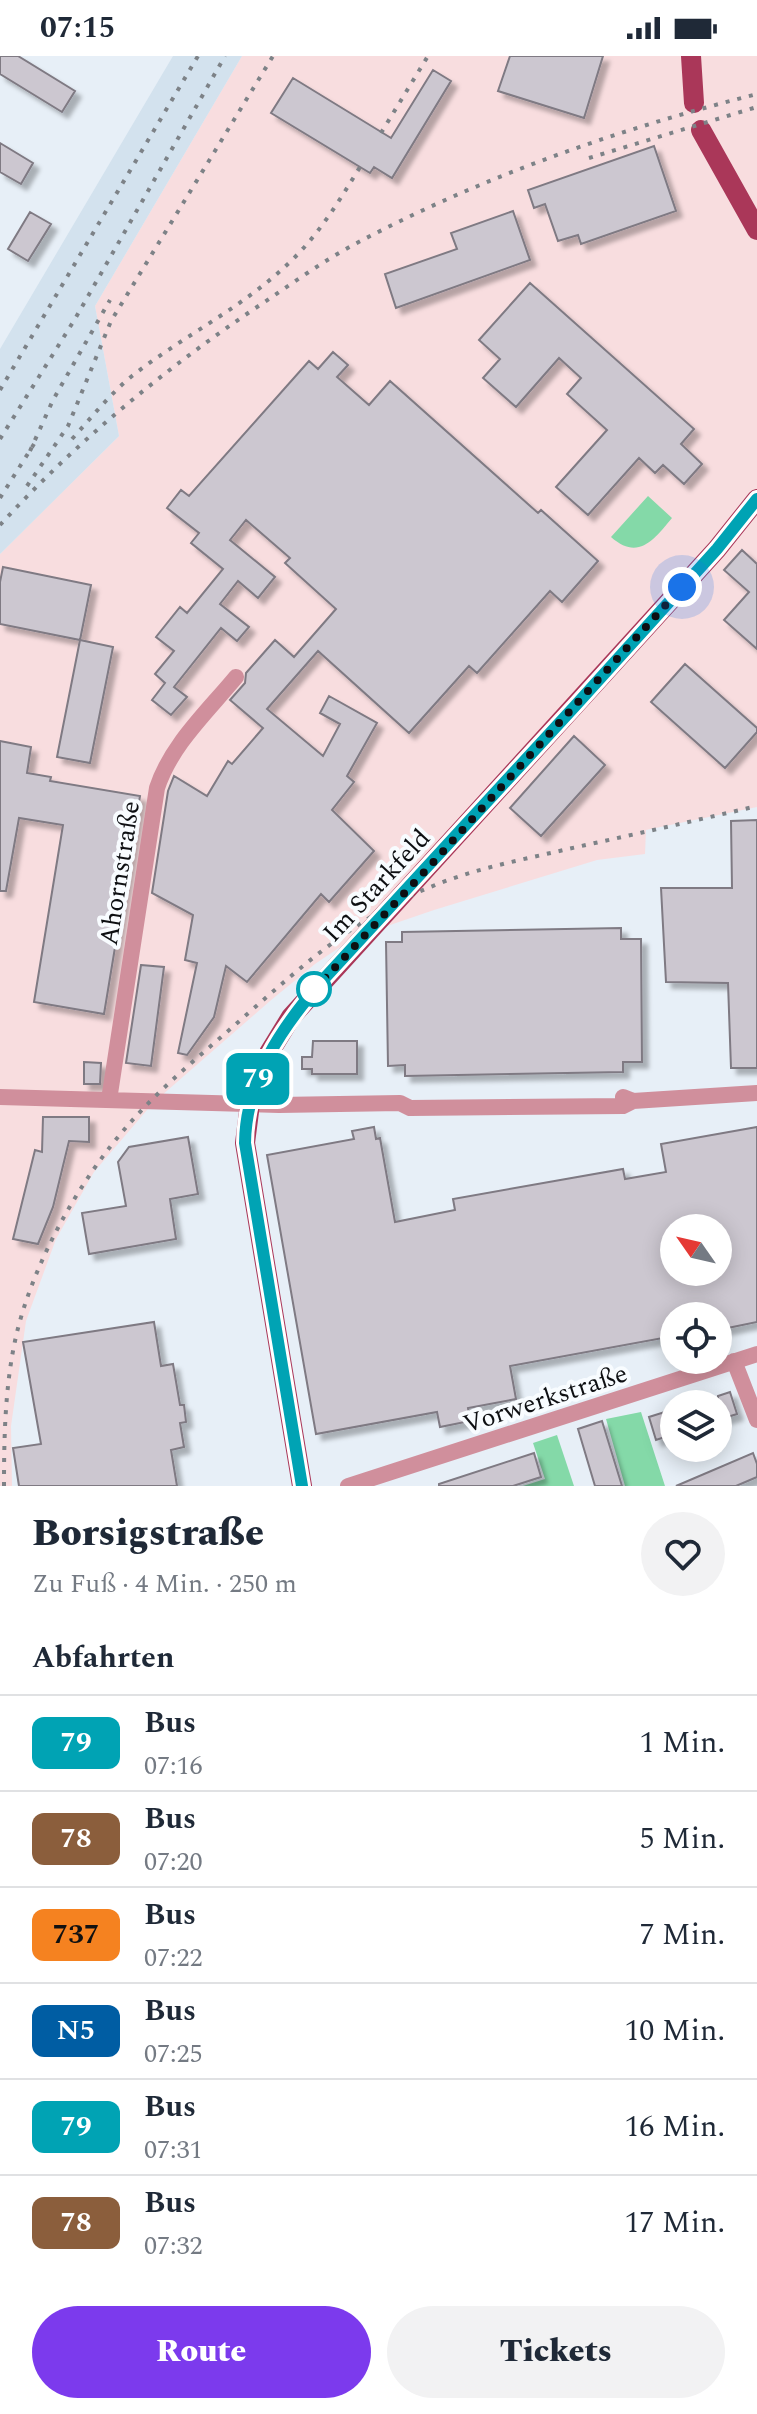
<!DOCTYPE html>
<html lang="de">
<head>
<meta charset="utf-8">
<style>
	:root { --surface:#fff; --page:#f2f2f3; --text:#1f2937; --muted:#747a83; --line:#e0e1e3; --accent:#7c3aed }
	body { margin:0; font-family:Spectral,serif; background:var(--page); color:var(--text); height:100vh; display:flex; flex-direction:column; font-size:30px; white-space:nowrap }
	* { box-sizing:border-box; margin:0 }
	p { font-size:26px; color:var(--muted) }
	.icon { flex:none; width:44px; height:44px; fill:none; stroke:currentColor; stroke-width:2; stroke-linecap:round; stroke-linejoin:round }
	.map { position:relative; height:1430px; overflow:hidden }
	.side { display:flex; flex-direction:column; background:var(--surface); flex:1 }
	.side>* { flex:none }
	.badge { padding:0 16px; border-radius:12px; font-size:28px; line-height:52px }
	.needle { width:52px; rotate:304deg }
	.tools { position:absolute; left:660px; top:1158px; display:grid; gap:16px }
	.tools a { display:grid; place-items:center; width:72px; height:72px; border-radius:50%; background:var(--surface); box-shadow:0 4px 20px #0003; font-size:40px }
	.you { position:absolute; width:40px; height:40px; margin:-20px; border:6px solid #fff; border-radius:50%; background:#1a73e8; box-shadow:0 0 0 12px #1a73e833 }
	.map>.badge { position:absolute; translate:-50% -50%; box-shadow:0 0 0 4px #fff }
	h2 { padding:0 32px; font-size:30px; line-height:72px }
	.round { display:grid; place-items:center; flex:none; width:84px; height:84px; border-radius:42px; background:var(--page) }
	.headline { display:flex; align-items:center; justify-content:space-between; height:136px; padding:0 32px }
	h1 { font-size:38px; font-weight:800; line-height:60px }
	.button { display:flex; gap:16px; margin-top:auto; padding:16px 32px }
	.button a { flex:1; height:92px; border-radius:48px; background:var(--accent); color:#fff; font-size:32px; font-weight:800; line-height:92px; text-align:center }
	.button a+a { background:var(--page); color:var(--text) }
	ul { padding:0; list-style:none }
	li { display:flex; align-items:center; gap:24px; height:96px; padding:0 32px; border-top:2px solid var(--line) }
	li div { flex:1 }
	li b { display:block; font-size:30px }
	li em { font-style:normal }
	li .badge { min-width:88px; font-weight:700; text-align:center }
	.status { display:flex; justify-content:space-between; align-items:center; height:56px; padding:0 40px; background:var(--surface); direction:ltr }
	.status svg { height:22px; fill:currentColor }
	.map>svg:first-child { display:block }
	.industrial { fill:#f8dddf }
	.built { fill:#d3e2ee }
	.green { fill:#84d9a8 }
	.building { fill:#ccc7d0; stroke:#7f7a83; stroke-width:2; fill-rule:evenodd; filter:url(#shadow) }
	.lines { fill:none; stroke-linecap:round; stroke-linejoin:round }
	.minor { stroke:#d08f9c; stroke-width:16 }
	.major { stroke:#aa3759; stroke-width:20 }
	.rail { stroke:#7d8287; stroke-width:4; stroke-dasharray:4 8; stroke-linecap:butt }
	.line-casing { stroke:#fff; stroke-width:18 }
	.line { stroke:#00a3b4; stroke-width:12 }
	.walk { stroke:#0d0f12; stroke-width:8; stroke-dasharray:0 14.4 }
	.stop-dot { fill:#fff; stroke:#00a3b4; stroke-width:4 }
	.labels { text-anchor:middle; stroke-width:8; stroke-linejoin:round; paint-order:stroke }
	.street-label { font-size:26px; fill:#0d0f12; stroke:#f8fcff }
</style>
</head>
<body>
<div class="status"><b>07:15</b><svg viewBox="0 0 49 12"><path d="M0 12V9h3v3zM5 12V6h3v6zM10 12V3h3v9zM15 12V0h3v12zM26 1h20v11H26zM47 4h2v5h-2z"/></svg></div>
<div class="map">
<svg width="757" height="1430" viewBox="0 0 757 1430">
	<defs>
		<filter id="shadow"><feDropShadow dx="6" dy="6" stdDeviation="2" flood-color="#0004"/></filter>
	</defs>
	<rect width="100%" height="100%" fill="#e7eff7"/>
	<path class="industrial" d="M 242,0 L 757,0 L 757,751 L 646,774 L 645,798 L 597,804 L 434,854 L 355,881 L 315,908 L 270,945 L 153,1047 L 94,1116 L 56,1183 L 26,1265 L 11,1370 L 12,1430 L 0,1430 L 0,498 L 119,380 L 95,250 Z"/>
	<path class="built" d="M 173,0 L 242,0 L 95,250 L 119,380 L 0,498 L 0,293 Z"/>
	<path class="green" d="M 648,440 L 672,462 C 654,484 638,505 611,481 Z
		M 641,1356 L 665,1430 L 625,1430 L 606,1363 Z
		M 557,1379 L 574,1430 L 523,1430 L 545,1423 L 533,1387 Z"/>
	<path class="building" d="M 0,0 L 18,0 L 75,35 L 62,56 L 0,18 Z
		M 510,0 L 603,0 L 584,62 L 498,35 Z
		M 433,14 L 451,25 L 392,122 L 374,111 L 370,117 L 271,57 L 293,22 L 391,82 Z
		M 0,87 L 33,107 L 21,128 L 0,116 Z
		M 654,90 L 676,155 L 581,188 L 578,179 L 558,185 L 545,148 L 534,152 L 528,134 Z
		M 513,155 L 530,204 L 396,252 L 385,218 L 457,193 L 451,177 Z
		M 30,156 L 51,168 L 28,205 L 8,193 Z
		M 530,227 L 694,373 L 681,388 L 702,408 L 684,428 L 663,409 L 655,417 L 639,402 L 588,459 L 556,431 L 607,374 L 567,338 L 581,322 L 559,302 L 516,351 L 483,322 L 500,303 L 479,284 Z
		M 333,296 L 348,309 L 337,321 L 369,349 L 390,325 L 538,457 L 541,454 L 598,505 L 562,546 L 550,535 L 477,617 L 469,610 L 409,677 L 318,595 L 267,653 L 323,700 L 340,668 L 320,657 L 329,640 L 377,667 L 347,720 L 354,726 L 332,754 L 374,795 L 329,846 L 321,838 L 247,926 L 226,910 L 214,961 L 187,999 L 178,997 L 197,907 L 185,904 L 193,859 L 152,837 L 168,735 L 174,720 L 207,740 L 228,705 L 232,708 L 263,672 L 230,644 L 245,627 L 246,617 L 275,584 L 294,601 L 336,553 L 285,507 L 290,502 L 246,464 L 230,484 L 275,521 L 258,542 L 238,525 L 220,548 L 249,571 L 237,585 L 221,572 L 174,631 L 187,641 L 171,659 L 152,644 L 165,627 L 155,618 L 174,595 L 156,581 L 180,551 L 187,557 L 223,513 L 191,487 L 199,477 L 167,452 L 181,434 L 189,440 L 309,305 L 318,313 Z
		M 742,494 L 757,508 L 757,593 L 724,564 L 749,536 L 724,514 Z
		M 3,511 L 91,529 L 80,584 L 0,568 L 0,526 Z
		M 80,584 L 113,591 L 90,707 L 57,701 Z
		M 685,608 L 757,672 L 757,676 L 725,712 L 651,646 Z
		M 574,680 L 605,709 L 541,780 L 510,752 Z
		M 0,685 L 31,691 L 27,717 L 51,721 L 50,725 L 140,740 L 104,958 L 34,946 L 63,769 L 19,762 L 6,835 L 0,835 Z
		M 757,764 L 757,1012 L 731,1012 L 728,927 L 666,926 L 661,832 L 732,832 L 731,765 Z
		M 621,872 L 621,883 L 641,883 L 642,1006 L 623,1006 L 623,1016 L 405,1020 L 405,1009 L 388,1010 L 386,886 L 402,886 L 402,876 Z
		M 141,909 L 164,911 L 151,1010 L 126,1007 Z
		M 313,985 L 357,985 L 357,1018 L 312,1018 L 312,1013 L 302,1013 L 302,1001 L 312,1001 Z
		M 84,1006 L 101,1007 L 100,1028 L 84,1028 Z
		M 43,1061 L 89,1061 L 89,1086 L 69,1085 L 53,1151 L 38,1188 L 13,1183 L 35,1094 L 42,1096 Z
		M 374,1071 L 376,1083 L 380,1082 L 395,1166 L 455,1154 L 453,1143 L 623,1113 L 625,1123 L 666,1116 L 661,1088 L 757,1071 L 757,1266 L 718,1274 L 718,1260 L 674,1260 L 674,1280 L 510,1310 L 516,1343 L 468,1352 L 470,1365 L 440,1371 L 437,1356 L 316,1378 L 267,1099 L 354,1083 L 352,1075 ZM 674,1172 L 718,1172 L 718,1216 L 674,1216 Z
		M 188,1081 L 198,1138 L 170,1143 L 176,1183 L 89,1198 L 82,1157 L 126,1150 L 118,1106 L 129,1091 Z
		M 154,1266 L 161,1310 L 173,1308 L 180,1349 L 184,1349 L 186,1366 L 180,1367 L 184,1391 L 171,1394 L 177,1430 L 19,1430 L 13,1392 L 41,1388 L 23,1286 Z
		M 730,1336 L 737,1358 L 718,1364 L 718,1340 Z
		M 674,1353 L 674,1378 L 656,1384 L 649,1361 Z
		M 602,1365 L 622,1430 L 595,1430 L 578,1373 Z
		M 534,1397 L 541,1421 L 513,1430 L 439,1430 L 439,1428 Z
		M 753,1397 L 757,1408 L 757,1421 L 736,1430 L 676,1430 Z"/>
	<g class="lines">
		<path class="minor" d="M 0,1041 L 279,1049 L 400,1047 L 410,1052 L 623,1050 L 633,1045
			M 623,1041 L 633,1045 L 757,1037
			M 109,1044 L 157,732 C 171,689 207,656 236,621
			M 734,1305 L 757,1364
			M 348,1430 L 757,1298"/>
		<path class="major" d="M 691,0 L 694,47
			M 701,74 L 757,174
			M 302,1430 L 245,1087 L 250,1048 L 256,1029 L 269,997 L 291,961 L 717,493 L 757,443"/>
		<path class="rail" d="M 381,77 L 428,0
			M 589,102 L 757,51
			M 0,334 L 198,0
			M 0,383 L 75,263 L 225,0
			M 72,383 C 92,361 109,339 132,320 C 183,280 244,251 291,205 C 320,177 339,145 360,111
			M 30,395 L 53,344 L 110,244
			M 27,430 L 68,370 L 111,265 L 273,0
			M 0,442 L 34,388
			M 0,469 C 78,384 167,311 263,247 C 293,227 323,205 355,188 C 481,121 619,73 757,38
			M 4,1430 C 4,1382 5,1332 15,1285 C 31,1210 79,1124 130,1067 C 164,1028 206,995 245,960 C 302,910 356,861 428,832 C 472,813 521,804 568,793 C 631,779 694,765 757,750"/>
	</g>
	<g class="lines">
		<g class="line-casing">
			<path id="line" d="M 302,1430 L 245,1087 C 246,1023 282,971 322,925 L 576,649 L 717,493 L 757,443"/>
		</g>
		<use href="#line" class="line"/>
		<path class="walk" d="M 314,933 L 310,938 L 428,812 L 682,531"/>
	</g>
	<circle class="stop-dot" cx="314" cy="933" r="16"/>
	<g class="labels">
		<g class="street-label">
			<text transform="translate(119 817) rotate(-81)" y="9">Ahornstraße</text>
			<text transform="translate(376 829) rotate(-47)" y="9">Im Starkfeld</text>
			<text transform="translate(545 1342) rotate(-18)" y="9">Vorwerkstraße</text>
		</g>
	</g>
</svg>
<div class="tools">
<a><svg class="needle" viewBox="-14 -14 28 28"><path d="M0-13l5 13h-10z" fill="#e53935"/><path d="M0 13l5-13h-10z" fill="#747a83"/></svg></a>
<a><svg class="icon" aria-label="locate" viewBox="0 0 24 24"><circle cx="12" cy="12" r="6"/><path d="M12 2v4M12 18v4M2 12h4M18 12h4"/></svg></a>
<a><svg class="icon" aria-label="layers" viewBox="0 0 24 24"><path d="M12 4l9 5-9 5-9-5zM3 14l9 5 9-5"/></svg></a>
</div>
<div class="you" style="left:682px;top:531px"></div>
<b class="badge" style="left:258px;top:1023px;background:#00a3b4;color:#fff">79</b>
</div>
<section class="side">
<div class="headline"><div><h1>Borsigstraße</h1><p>Zu Fuß · 4 Min. · 250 m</p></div><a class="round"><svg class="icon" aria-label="heart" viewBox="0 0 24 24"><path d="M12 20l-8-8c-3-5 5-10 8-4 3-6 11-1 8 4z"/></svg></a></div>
<h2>Abfahrten</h2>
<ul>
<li><span class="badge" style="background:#00a3b4;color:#fff">79</span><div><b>Bus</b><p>07:16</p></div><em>1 Min.</em></li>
<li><span class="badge" style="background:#8b5e3c;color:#fff">78</span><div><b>Bus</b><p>07:20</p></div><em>5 Min.</em></li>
<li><span class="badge" style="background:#f58220;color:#111">737</span><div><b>Bus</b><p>07:22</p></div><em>7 Min.</em></li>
<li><span class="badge" style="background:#005da3;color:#fff">N5</span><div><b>Bus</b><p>07:25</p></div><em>10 Min.</em></li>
<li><span class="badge" style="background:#00a3b4;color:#fff">79</span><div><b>Bus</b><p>07:31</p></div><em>16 Min.</em></li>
<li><span class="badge" style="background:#8b5e3c;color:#fff">78</span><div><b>Bus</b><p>07:32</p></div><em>17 Min.</em></li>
</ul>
<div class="button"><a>Route</a><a>Tickets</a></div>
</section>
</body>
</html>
